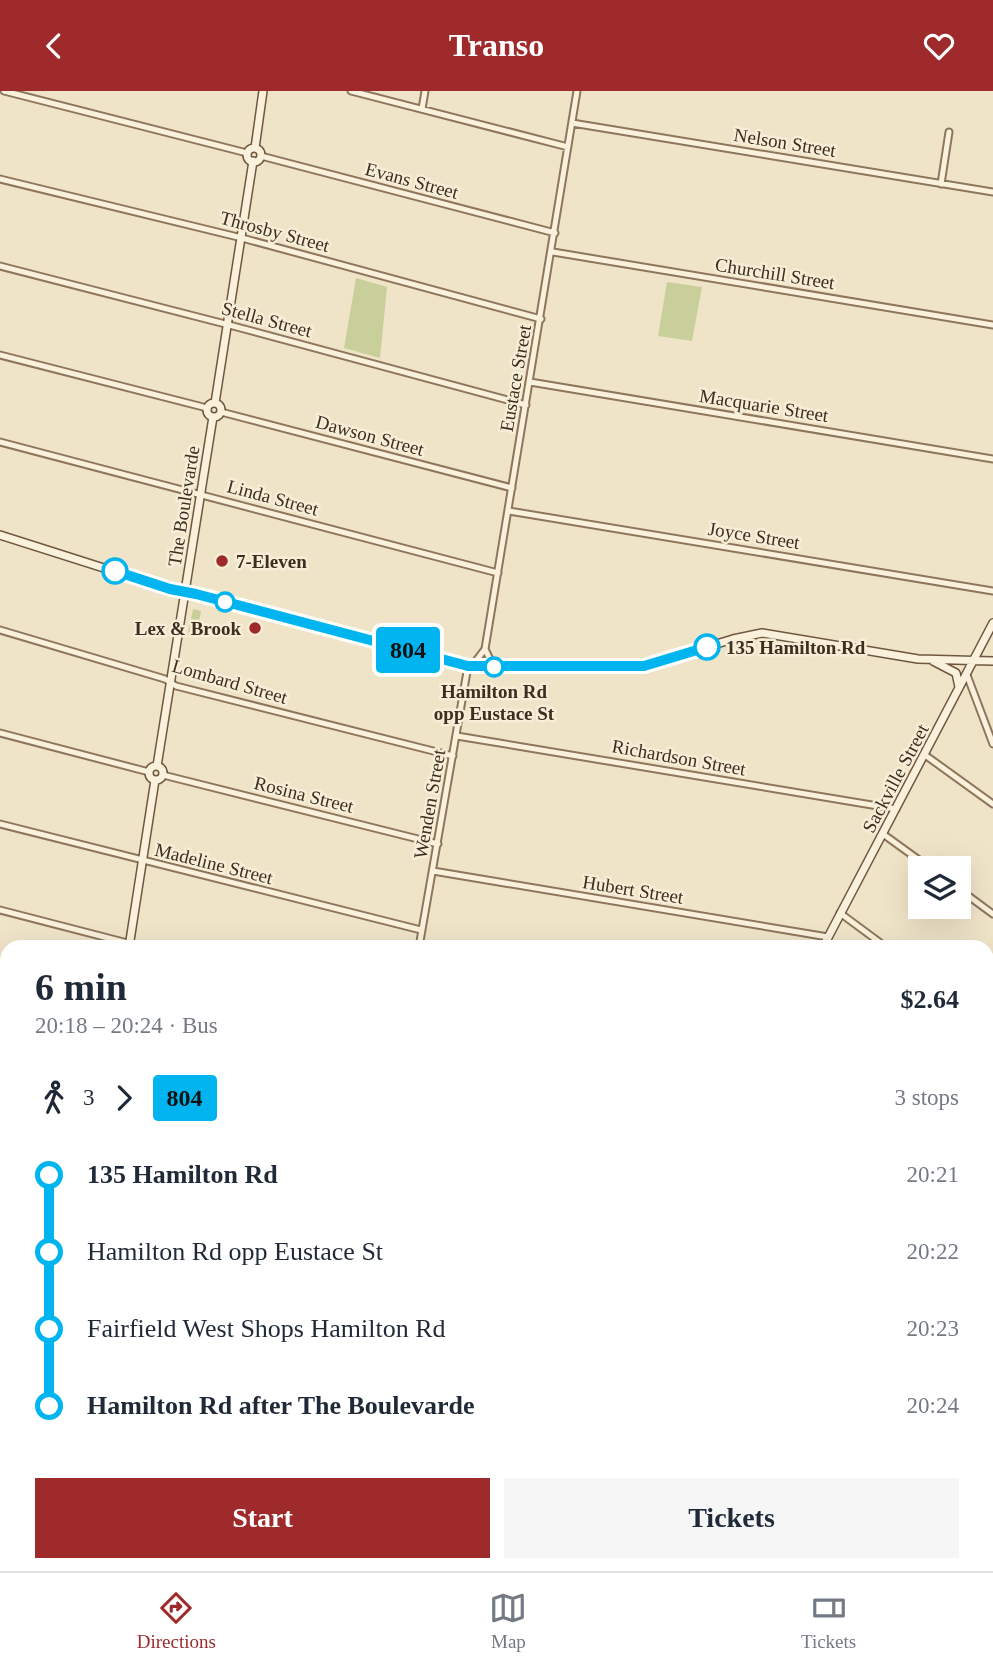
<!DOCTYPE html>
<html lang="en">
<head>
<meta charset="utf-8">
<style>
	:root { --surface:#fff; --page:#f6f6f7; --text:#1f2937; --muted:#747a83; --line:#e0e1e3; --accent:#9e2a2b }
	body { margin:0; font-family:Georgia,serif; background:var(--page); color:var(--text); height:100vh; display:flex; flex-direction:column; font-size:26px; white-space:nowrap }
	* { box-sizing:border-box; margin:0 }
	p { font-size:23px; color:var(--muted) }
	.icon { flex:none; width:38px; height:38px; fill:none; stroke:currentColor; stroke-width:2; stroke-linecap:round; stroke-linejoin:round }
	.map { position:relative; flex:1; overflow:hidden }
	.drawer { position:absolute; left:0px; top:849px; width:994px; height:632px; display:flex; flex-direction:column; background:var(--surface); border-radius:21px 21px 0 0; box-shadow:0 7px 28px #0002 }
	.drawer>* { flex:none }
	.badge { padding:0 14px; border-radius:5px; font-size:24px; line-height:46px }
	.controls { position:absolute; left:908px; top:765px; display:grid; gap:14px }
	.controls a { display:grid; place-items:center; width:63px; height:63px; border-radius:0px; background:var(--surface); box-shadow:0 7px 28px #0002; font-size:35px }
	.map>.badge { position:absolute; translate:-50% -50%; box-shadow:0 0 0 4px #fff }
	.legs { display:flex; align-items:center; gap:10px; height:77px; padding:0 35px; font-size:23px }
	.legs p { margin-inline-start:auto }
	.headline { display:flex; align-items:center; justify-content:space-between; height:119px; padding:0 35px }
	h1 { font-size:38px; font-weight:700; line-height:52px }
	.action { display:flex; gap:14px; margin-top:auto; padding:14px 35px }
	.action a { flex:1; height:80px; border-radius:0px; background:var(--accent); color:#fff; font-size:28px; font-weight:700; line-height:80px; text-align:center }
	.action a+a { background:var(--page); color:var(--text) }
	ul { padding:0 35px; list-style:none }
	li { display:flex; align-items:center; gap:24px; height:77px; font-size:26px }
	li i { display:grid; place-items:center; width:10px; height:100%; margin:0 9px; background:currentColor }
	li i::after { content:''; width:18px; height:18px; margin:-9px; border:5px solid; border-radius:50%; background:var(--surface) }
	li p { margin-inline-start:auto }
	li:first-child i { background:linear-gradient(#0000 50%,currentColor 0) }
	li:last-child i { background:linear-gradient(currentColor 50%,#0000 0) }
	header { display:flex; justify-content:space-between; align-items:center; height:91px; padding:0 35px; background:var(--accent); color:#fff; font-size:32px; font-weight:700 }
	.tab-bar { display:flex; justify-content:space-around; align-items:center; height:98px; border-top:2px solid var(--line); background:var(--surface); font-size:19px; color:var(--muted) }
	.tab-bar a { display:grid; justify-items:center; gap:4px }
	.tab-bar .active { color:var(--accent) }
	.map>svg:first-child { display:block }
	.green { fill:#c9cf9b }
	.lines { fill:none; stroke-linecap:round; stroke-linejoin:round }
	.street-casing { stroke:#8d765c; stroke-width:9 }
	.secondary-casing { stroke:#6f573f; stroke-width:10 }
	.street { stroke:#faf1dc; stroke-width:5 }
	.secondary { stroke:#faf1dc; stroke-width:7 }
	.line-1-casing { stroke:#fff; stroke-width:16 }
	.line-1 { stroke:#00b5ef; stroke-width:10 }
	.poi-dot { fill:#9e2a2b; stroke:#f7eed8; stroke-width:2.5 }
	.stop-1-dot { fill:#fff; stroke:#00b5ef; stroke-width:3.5 }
	.labels { text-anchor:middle; stroke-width:5; stroke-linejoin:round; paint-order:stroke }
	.street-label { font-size:19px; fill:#3d2e20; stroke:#f7eed8 }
	.poi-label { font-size:19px; font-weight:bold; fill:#3d2e20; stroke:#f7eed8; text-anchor:start }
	.stop-label { font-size:19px; font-weight:bold; fill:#3d2e20; stroke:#f7eed8; text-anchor:start }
</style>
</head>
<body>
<header><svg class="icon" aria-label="back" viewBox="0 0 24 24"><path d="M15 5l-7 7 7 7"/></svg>Transo<svg class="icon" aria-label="heart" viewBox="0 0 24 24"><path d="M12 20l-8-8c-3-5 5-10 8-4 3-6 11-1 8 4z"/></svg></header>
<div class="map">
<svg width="993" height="1480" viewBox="0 0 993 1480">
	<rect width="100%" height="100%" fill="#f0e4c8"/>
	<path class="green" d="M 356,187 L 387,196 L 380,267 L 344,257 Z
		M 667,191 L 702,196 L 692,250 L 658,245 Z
		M 193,518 L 201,520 L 197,545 L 188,542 Z
		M 0,961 L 7,962 L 7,1474 L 190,1474 L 199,1480 L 0,1480 Z
		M 206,1474 L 260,1474 L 268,1480 L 202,1480 Z
		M 854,1474 L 927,1474 L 922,1480 L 850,1480 Z"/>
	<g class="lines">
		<g class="street-casing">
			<path id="street" d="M 4,0 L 247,62
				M 351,0 L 568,56
				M 422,18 L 425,0
				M 572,32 L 993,101
				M 261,65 L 555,142
				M 0,88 L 242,147 L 541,228
				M 941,93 L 949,41
				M 553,161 L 993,234
				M 0,175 L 233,235 L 526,314
				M 0,264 L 207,317
				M 530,291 L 993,368
				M 221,321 L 512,397
				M 0,351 L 498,482
				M 509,420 L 993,500
				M 0,539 L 165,588 L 176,595 L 453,665
				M 472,575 L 485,558
				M 493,575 L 485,558 L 577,0
				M 967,584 L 993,653
				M 0,642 L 149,681
				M 457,645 L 896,718
				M 925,664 L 993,713
				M 163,684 L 438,753
				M 0,733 L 421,839
				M 883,743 L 930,777
				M 433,780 L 828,846
				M 959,798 L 993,823
				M 0,819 L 143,856
				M 840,822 L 886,856
				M 419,856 L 468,575
				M 987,929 L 993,933
				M 987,1037 L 993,1042
				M 987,1146 L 993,1151
				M 987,1255 L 993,1259
				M 987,1282 L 993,1273
				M 987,1375 L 993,1379
				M 441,1474 L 451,1480
				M 608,1474 L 617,1480
				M 772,1474 L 781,1480
				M 793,1474 L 802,1480
				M 957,1474 L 966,1480
				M 846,1480 L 851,1474"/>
		</g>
		<g class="secondary-casing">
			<path id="secondary" d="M 255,57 L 263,0
				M247 64a7 7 0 1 1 14 0a7 7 0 1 1-14 0Z
				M 215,312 L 253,70
				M207 319a7 7 0 1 1 14 0a7 7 0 1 1-14 0Z
				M 0,444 L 173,499 L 196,503 L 468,575 L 644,575 L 733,548 L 762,542 L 918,568 L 993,570
				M 933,570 L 956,582 L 959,596
				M 157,675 L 213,326
				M149 682a7 7 0 1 1 14 0a7 7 0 1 1-14 0Z
				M 129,856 L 155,689
				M 823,856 L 993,532
				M 0,913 L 7,914
				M 277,1474 L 286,1480
				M 494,1480 L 498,1474"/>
		</g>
		<use href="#street" class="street"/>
		<use href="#secondary" class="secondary"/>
	</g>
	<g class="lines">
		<g class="line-1-casing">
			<path id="line-1" d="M 115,480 L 170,498 L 196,503 L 468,575 L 644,575 L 707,556"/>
		</g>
		<use href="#line-1" class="line-1"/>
	</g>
	<g class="poi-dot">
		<circle cx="222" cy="470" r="7"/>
		<circle cx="255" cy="537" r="7"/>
	</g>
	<g class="stop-1-dot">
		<circle cx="115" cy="480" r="12"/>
		<circle cx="225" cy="511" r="9"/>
		<circle cx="707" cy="556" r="12"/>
		<circle cx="494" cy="576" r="9"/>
	</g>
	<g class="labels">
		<g class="street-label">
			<text transform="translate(785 51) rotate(9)" y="7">Nelson Street</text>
			<text transform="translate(412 89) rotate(15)" y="7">Evans Street</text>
			<text transform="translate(275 140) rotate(15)" y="7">Throsby Street</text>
			<text transform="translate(775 182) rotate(9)" y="7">Churchill Street</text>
			<text transform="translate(267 228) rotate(15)" y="7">Stella Street</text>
			<text transform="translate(515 287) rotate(-80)" y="7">Eustace Street</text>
			<text transform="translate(764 314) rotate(9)" y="7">Macquarie Street</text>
			<text transform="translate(370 344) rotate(15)" y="7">Dawson Street</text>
			<text transform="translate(273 406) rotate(15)" y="7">Linda Street</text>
			<text transform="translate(183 415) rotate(-81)" y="7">The Boulevarde</text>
			<text transform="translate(754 444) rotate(9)" y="7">Joyce Street</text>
			<text transform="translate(230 590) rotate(16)" y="7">Lombard Street</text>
			<text transform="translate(679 666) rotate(10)" y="7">Richardson Street</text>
			<text transform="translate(895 687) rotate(-62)" y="7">Sackville Street</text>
			<text transform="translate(304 703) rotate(14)" y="7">Rosina Street</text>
			<text transform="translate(429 713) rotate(-80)" y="7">Wenden Street</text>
			<text transform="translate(214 772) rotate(14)" y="7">Madeline Street</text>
			<text transform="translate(633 798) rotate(9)" y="7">Hubert Street</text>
		</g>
		<g class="poi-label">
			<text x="236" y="477">7-Eleven</text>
			<text x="241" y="544" text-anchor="end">Lex &amp; Brook</text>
		</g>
		<g class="stop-label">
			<text x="726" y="563">135 Hamilton Rd</text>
			<text x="494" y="607" text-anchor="middle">Hamilton Rd<tspan x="494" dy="22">opp Eustace St</tspan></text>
		</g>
	</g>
</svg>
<div class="controls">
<a><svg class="icon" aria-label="layers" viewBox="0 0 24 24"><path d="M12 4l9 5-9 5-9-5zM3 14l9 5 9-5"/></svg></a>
</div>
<b class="badge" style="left:408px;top:559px;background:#00b5ef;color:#111">804</b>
<section class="drawer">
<div class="headline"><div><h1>6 min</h1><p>20:18 – 20:24 · Bus</p></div><b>$2.64</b></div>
<div class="legs"><svg class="icon" aria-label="walk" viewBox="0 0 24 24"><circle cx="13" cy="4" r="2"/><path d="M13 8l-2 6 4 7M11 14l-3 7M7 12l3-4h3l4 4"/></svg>3<svg class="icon" aria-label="forward" viewBox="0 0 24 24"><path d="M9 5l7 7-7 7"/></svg><b class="badge" style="background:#00b5ef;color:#111">804</b><p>3 stops</p></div>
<ul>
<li><i style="color:#00b5ef"></i><b>135 Hamilton Rd</b><p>20:21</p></li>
<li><i style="color:#00b5ef"></i><span>Hamilton Rd opp Eustace St</span><p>20:22</p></li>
<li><i style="color:#00b5ef"></i><span>Fairfield West Shops Hamilton Rd</span><p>20:23</p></li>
<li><i style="color:#00b5ef"></i><b>Hamilton Rd after The Boulevarde</b><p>20:24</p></li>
</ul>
<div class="action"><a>Start</a><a>Tickets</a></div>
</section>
</div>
<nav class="tab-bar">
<a class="active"><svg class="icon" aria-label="directions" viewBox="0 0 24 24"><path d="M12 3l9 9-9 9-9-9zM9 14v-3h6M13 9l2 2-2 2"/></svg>Directions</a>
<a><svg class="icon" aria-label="map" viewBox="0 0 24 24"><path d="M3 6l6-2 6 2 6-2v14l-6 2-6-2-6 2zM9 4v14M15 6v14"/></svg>Map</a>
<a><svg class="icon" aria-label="tickets" viewBox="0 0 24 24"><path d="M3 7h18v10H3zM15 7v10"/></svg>Tickets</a>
</nav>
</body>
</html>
